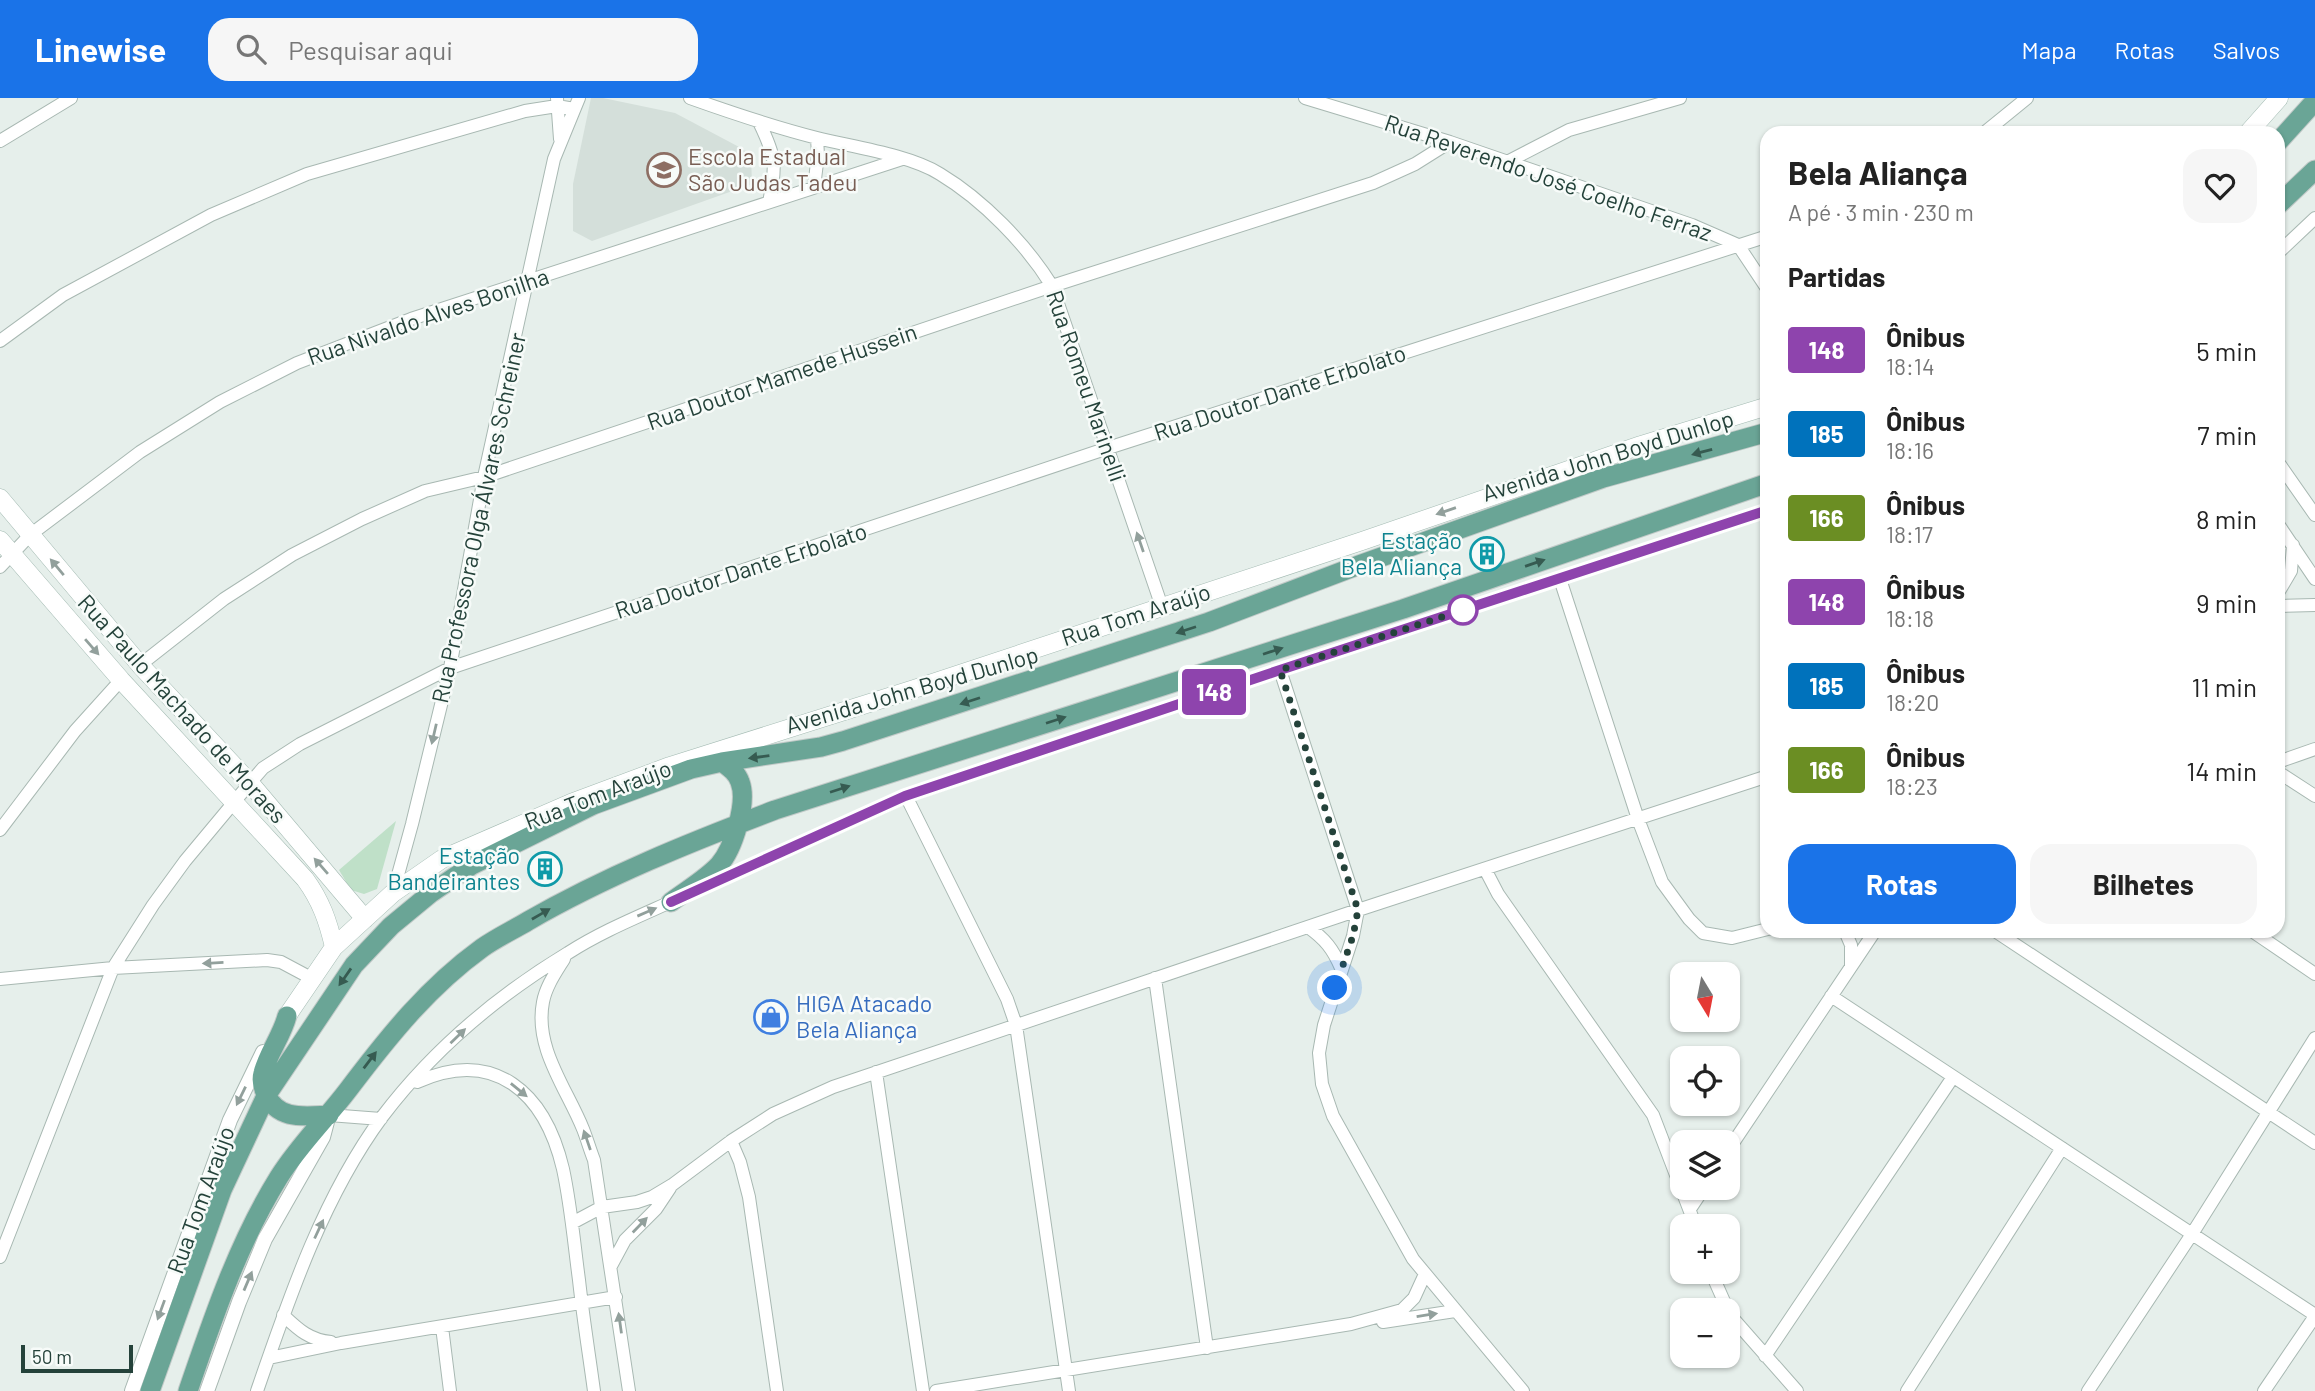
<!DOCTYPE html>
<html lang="pt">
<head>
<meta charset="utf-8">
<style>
	:root { --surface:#fff; --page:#f6f6f6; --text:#222; --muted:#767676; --accent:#1a73e8 }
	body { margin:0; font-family:Barlow,sans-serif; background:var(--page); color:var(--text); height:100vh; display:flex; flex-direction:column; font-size:26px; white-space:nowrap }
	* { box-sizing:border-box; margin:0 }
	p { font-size:23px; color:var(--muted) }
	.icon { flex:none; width:38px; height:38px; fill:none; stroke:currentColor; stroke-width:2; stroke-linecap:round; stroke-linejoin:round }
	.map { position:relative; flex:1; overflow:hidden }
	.side { position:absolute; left:1760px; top:28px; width:525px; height:812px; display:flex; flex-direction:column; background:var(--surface); border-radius:21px; box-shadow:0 2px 5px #0004 }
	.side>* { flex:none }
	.badge { padding:0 14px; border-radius:5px; font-size:24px; line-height:46px }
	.needle { width:46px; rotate:170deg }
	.tools { position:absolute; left:1670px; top:864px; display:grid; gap:14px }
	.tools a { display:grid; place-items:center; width:70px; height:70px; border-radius:14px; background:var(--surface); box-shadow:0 2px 5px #0004; font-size:35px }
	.scale { position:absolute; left:21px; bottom:18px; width:112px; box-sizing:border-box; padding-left:7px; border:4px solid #24423a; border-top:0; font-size:19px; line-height:24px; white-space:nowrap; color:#24423a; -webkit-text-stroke:5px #f7fbf9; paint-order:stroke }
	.you { position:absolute; width:35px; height:35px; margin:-18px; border:5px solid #fff; border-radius:50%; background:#1a73e8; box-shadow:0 0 0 10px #1a73e833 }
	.map>.badge { position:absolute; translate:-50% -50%; box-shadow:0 0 0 4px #fff }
	h2 { padding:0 28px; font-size:26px; line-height:63px }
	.round { display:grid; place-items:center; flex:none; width:74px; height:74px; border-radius:21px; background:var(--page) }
	.head { display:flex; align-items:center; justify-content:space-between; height:119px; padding:0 28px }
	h1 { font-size:33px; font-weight:700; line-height:52px }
	.action { display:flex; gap:14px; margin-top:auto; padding:14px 28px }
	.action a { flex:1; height:80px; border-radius:21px; background:var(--accent); color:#fff; font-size:28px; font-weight:700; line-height:80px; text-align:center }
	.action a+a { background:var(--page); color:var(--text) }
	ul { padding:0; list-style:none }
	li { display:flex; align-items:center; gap:21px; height:84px; padding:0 28px }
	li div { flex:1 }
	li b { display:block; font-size:26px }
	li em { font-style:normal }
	li .badge { min-width:77px; font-weight:700; text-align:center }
	header { display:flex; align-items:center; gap:42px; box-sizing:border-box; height:98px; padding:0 35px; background:var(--accent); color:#fff }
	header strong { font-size:33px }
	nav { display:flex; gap:38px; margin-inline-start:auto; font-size:24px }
	.search { width:490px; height:63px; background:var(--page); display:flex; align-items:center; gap:18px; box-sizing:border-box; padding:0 24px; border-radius:21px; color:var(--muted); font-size:26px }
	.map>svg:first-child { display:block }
	.built { fill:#d4dfda }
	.green { fill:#bfe0c8 }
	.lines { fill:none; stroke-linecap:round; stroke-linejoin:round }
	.minor-casing { stroke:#a8b8b2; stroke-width:14 }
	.tertiary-casing { stroke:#a8b8b2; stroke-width:16 }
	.secondary-casing { stroke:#a4bbb3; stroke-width:19 }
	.primary-casing { stroke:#c2cac8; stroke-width:21 }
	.minor { stroke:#fff; stroke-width:12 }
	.tertiary { stroke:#fff; stroke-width:14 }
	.secondary { stroke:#fff; stroke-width:18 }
	.primary { stroke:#6aa596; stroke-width:19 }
	.oneway { fill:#365b51 }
	.oneway2 { fill:#92a09c }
	.line-casing { stroke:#fff; stroke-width:16 }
	.line { stroke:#8e44ad; stroke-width:10 }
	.walk { stroke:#24423a; stroke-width:7; stroke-dasharray:0 12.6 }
	.stop-dot { fill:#fff; stroke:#8e44ad; stroke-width:3.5 }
	.labels { text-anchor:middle; stroke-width:5; stroke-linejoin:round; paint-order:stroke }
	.education-label { font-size:23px; fill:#785e54; stroke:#f7fbf9; text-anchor:start }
	.street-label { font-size:23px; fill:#24423a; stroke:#f7fbf9 }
	.culture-label { font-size:23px; fill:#0d838f; stroke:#f7fbf9; text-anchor:end }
	.shop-label { font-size:23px; fill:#366cbe; stroke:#f7fbf9; text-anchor:start }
</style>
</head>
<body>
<header>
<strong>Linewise</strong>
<div class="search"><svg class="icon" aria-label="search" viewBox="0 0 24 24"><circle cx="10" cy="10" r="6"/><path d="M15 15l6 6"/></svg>Pesquisar aqui</div>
<nav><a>Mapa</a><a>Rotas</a><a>Salvos</a></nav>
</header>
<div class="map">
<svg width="2315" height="1293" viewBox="0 0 2315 1293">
	<rect width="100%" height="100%" fill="#e6efeb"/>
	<path class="built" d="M 591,0 L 603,0 L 675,15 L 741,50 L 751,58 L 752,86 L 592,143 L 573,133 L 573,86 Z"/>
	<path class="green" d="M 396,723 L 377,791 L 364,796 L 351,792 L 339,772 Z"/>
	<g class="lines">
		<g class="minor-casing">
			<path id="minor" d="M 557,0 L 560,41
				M 690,0 C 732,15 774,29 817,40 C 853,49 910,57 940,76 C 983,102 1026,146 1052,188 L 1162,509
				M 1305,0 L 1450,44 L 1692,127 L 1738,147 L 1768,192
				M 759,24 C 776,59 777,67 769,104
				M 1984,35 L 2027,0
				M 0,43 L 71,0
				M 1507,64 L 1569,32 L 1680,0
				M 814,89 L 818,57 L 817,40
				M 2278,155 L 2315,120
				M 0,243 L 63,197 L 211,117 L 307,76 L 525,13 L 557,8 L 574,11
				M 2278,364 L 2315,417
				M 2278,426 L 2315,481
				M 0,469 L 30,437 L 140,354 L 220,304 L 297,265 L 411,221 L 902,61
				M 1560,481 L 1638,721 L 1662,784 L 1689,821 L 1703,835 L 1732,840 L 1768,831
				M 2278,495 L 2291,473 L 2293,447
				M 2278,508 L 2315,507
				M 140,567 L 224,501 L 292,457 L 362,421 L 425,393 L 484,379 L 1052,188 L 1373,85 L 1415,66 L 1450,44
				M 1280,572 L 1358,812 L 1353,838 L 1324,927 L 1319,955 L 1322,986 L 1333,1018 L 1413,1161 L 1523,1293
				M 2278,664 L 2315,651
				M 2278,674 L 2315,698
				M 906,698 L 1007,901 L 1016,927 L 1069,1293
				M 0,732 L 75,633 L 121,582
				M 1485,771 L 1498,796 L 1653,1017 L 1696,1129
				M 700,791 L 906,698 L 1280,572 L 1768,412
				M 393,795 L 412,726 L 450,570 L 484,379 L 554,61 L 579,0
				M 1308,829 C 1325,841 1333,851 1341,870
				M 1845,833 L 1851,847 L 1851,869
				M 1995,833 L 2315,1045
				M 2252,833 L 2315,876
				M 564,861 C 556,874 546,888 543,904 C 534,950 567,991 583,1031 C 587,1041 590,1052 594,1062 L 629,1293
				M 1155,880 L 1207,1250
				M 0,881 L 113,870 L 267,862 L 281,864 L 311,880
				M 1831,898 L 2315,1217
				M 876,974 L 923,1293
				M 417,984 C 495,949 545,995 563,1071 C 571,1108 574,1145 579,1182 C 583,1219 589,1256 594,1293
				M 329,1017 L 381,1021
				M 731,1043 L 740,1064 L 749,1099 L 777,1293
				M 1727,1054 L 1875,833
				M 1690,1111 L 1704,1090
				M 572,1125 L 602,1109 L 637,1104 L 652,1099 L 672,1087 L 731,1043 L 773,1016 L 833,989 L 1358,812 L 1768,678
				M 0,1159 L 113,870 L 153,807 L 185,763 L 250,685 L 263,670 L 300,646 L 450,570 L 1108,350 L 1768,138
				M 611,1168 L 625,1142 L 656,1111 L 670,1090
				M 1711,1174 L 1730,1217 L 1797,1293
				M 283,1217 C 298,1231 309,1242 331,1244
				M 1383,1224 L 1455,1213
				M 442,1229 L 450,1293
				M 1765,1258 L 1953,979
				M 269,1260 L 341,1245 L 616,1199
				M 257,1293 C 289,1200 323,1099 382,1019 C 432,953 497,898 568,855 C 602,833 640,818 677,801
				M 936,1293 L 1351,1226 L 1402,1212 L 1414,1200 L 1425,1176
				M 1907,1293 L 2062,1050
				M 2088,1293 L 2192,1136 L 2315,940
				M 2264,1293 L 2315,1218"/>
		</g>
		<g class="tertiary-casing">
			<path id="tertiary" d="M 132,1293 L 230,1022 L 263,954
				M 207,1293 L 239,1204 L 265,1141 L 323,1039 L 328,1020"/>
		</g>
		<g class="secondary-casing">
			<path id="secondary" d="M 2248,35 L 2279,0
				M 0,400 L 140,567 L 250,685 L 365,821
				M 0,442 L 121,582 L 305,781 C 321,803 328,823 334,849
				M 287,918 L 334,849 L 393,795 L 442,761 L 571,705 L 670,668 L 914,591 L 1362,443 L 1641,347 L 1768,308"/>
		</g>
		<g class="primary-casing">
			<path id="primary" d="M 2278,44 L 2315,3
				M 2278,107 L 2315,72
				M 671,804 C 687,792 706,781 719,767 C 733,751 748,705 740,684 C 737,675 730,670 722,664
				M 287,918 C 282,938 268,955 263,975 C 261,982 263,990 266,996 C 278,1023 305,1018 329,1017
				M 150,1293 L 222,1092 L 266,998 L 354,867 L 391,828 L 431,795 L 472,767 L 593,707 L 691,671 L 722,664 L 821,649 L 843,643 L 1209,524 L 1359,467 L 1603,380 L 1768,334
				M 188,1293 C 213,1220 238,1145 279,1079 C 299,1047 326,1021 348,992 C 388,939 428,889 482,850 C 496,840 513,832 528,823 C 606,778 691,744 775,712 L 1403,511 L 1768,385"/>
		</g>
		<use href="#minor" class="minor"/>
		<use href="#tertiary" class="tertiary"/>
		<use href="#secondary" class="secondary"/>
		<use href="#primary" class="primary"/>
	</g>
	<defs><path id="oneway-solid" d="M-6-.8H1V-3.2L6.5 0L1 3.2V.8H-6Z" transform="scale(1.75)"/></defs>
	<g class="oneway">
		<use href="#oneway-solid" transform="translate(1702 354) rotate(165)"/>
		<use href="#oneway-solid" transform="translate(1535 465) rotate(-19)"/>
		<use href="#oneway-solid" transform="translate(1186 532) rotate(162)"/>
		<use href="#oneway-solid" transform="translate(1273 553) rotate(-18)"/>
		<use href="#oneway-solid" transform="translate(970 603) rotate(162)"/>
		<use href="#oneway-solid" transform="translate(1056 622) rotate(-18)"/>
		<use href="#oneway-solid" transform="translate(759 659) rotate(172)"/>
		<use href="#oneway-solid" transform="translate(840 691) rotate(-18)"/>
		<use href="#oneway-solid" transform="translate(541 816) rotate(-30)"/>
		<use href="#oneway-solid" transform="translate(345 879) rotate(125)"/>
		<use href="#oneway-solid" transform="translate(370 962) rotate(-53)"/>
	</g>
	<g class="oneway2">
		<use href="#oneway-solid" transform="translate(1446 413) rotate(161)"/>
		<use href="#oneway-solid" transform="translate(1140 444) rotate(-109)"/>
		<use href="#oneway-solid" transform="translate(57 469) rotate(-130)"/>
		<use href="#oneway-solid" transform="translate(92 549) rotate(49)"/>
		<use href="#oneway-solid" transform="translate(434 636) rotate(103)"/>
		<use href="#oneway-solid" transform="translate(321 768) rotate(-131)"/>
		<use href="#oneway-solid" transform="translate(647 814) rotate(-23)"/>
		<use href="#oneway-solid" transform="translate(213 865) rotate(177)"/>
		<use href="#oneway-solid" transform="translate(458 938) rotate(-44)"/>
		<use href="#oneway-solid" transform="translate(519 992) rotate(39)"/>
		<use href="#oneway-solid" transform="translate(241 998) rotate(116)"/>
		<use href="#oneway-solid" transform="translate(587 1042) rotate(-109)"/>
		<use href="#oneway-solid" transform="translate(640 1127) rotate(-46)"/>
		<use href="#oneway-solid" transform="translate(319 1131) rotate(-65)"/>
		<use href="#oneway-solid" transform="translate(248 1183) rotate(-67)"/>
		<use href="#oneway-solid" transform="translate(161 1212) rotate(110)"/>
		<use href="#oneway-solid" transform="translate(1427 1217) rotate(-9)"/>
		<use href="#oneway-solid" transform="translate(620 1225) rotate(-98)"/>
	</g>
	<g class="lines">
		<g class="line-casing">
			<path id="line" d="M 671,804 L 905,698 L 1280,572 L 1768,412"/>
		</g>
		<use href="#line" class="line"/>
		<path class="walk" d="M 1335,890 L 1353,838 L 1358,812 L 1280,572 L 1463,512"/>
	</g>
	<defs>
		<g id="school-ring" transform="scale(1.75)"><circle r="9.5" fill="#f7fbf9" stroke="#8d6e63" stroke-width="1.5"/><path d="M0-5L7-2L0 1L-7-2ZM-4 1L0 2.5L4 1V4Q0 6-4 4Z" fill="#8d6e63"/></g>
		<g id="building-ring" transform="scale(1.75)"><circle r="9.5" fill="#f7fbf9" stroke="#0f9aa8" stroke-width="1.5"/><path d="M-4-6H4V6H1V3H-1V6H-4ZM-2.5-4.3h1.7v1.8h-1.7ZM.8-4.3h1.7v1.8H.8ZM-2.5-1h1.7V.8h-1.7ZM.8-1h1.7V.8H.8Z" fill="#0f9aa8"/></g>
		<g id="shop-ring" transform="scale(1.75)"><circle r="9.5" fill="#f7fbf9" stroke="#3f7fe0" stroke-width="1.5"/><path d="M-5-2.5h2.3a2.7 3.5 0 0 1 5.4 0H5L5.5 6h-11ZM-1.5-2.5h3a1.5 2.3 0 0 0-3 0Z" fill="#3f7fe0"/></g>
	</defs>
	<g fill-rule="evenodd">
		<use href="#school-ring" x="664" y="72"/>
		<use href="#building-ring" x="1487" y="456"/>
		<use href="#building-ring" x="545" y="771"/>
		<use href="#shop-ring" x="771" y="919"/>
	</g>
	<circle class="stop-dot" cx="1463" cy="512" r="14"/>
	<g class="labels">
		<g class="education-label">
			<text x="688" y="67">Escola Estadual<tspan x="688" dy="26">São Judas Tadeu</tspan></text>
		</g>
		<g class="street-label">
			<text transform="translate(1548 80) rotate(19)" y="8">Rua Reverendo José Coelho Ferraz</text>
			<text transform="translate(428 219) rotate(-19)" y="8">Rua Nivaldo Alves Bonilha</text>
			<text transform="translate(782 279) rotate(-19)" y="8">Rua Doutor Mamede Hussein</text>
			<text transform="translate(1086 288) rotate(71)" y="8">Rua Romeu Marinelli</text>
			<text transform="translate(1280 295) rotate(-18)" y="8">Rua Doutor Dante Erbolato</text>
			<text transform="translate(1608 358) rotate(-17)" y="8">Avenida John Boyd Dunlop</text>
			<text transform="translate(479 420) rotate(-78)" y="8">Rua Professora Olga Álvares Schreiner</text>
			<text transform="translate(741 473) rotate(-18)" y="8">Rua Doutor Dante Erbolato</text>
			<text transform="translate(1136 517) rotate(-18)" y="8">Rua Tom Araújo</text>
			<text transform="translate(912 592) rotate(-16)" y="8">Avenida John Boyd Dunlop</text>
			<text transform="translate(182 611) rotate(48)" y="8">Rua Paulo Machado de Moraes</text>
			<text transform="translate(598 697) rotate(-21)" y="8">Rua Tom Araújo</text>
			<text transform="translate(201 1102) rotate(-70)" y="8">Rua Tom Araújo</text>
		</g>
		<g class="culture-label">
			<text x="1462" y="451">Estação<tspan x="1462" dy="26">Bela Aliança</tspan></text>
			<text x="520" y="766">Estação<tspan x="520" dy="26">Bandeirantes</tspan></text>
		</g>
		<g class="shop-label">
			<text x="796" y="914">HIGA Atacado<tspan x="796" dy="26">Bela Aliança</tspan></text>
		</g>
	</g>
</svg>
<div class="tools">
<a><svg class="needle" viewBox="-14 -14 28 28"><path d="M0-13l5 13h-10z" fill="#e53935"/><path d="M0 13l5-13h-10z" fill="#767676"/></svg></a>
<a><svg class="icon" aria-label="locate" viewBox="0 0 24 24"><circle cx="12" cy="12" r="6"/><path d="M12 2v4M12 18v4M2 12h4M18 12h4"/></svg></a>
<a><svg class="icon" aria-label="layers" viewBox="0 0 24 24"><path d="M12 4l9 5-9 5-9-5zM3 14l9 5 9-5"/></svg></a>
<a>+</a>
<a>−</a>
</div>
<div class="scale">50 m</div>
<div class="you" style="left:1335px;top:890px"></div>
<b class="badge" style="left:1214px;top:594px;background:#8e44ad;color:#fff">148</b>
<section class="side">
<div class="head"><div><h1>Bela Aliança</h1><p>A pé · 3 min · 230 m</p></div><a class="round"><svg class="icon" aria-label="heart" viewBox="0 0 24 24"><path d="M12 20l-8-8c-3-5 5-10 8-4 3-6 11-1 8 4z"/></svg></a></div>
<h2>Partidas</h2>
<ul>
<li><span class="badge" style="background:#8e44ad;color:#fff">148</span><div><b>Ônibus</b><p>18:14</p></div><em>5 min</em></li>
<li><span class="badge" style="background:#0072bc;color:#fff">185</span><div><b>Ônibus</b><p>18:16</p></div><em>7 min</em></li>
<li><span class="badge" style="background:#6b8e23;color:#fff">166</span><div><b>Ônibus</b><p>18:17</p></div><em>8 min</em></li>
<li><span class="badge" style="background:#8e44ad;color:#fff">148</span><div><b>Ônibus</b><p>18:18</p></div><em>9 min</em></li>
<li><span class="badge" style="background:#0072bc;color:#fff">185</span><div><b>Ônibus</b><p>18:20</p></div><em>11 min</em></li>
<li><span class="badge" style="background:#6b8e23;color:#fff">166</span><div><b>Ônibus</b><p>18:23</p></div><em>14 min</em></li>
</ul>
<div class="action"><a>Rotas</a><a>Bilhetes</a></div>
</section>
</div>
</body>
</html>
